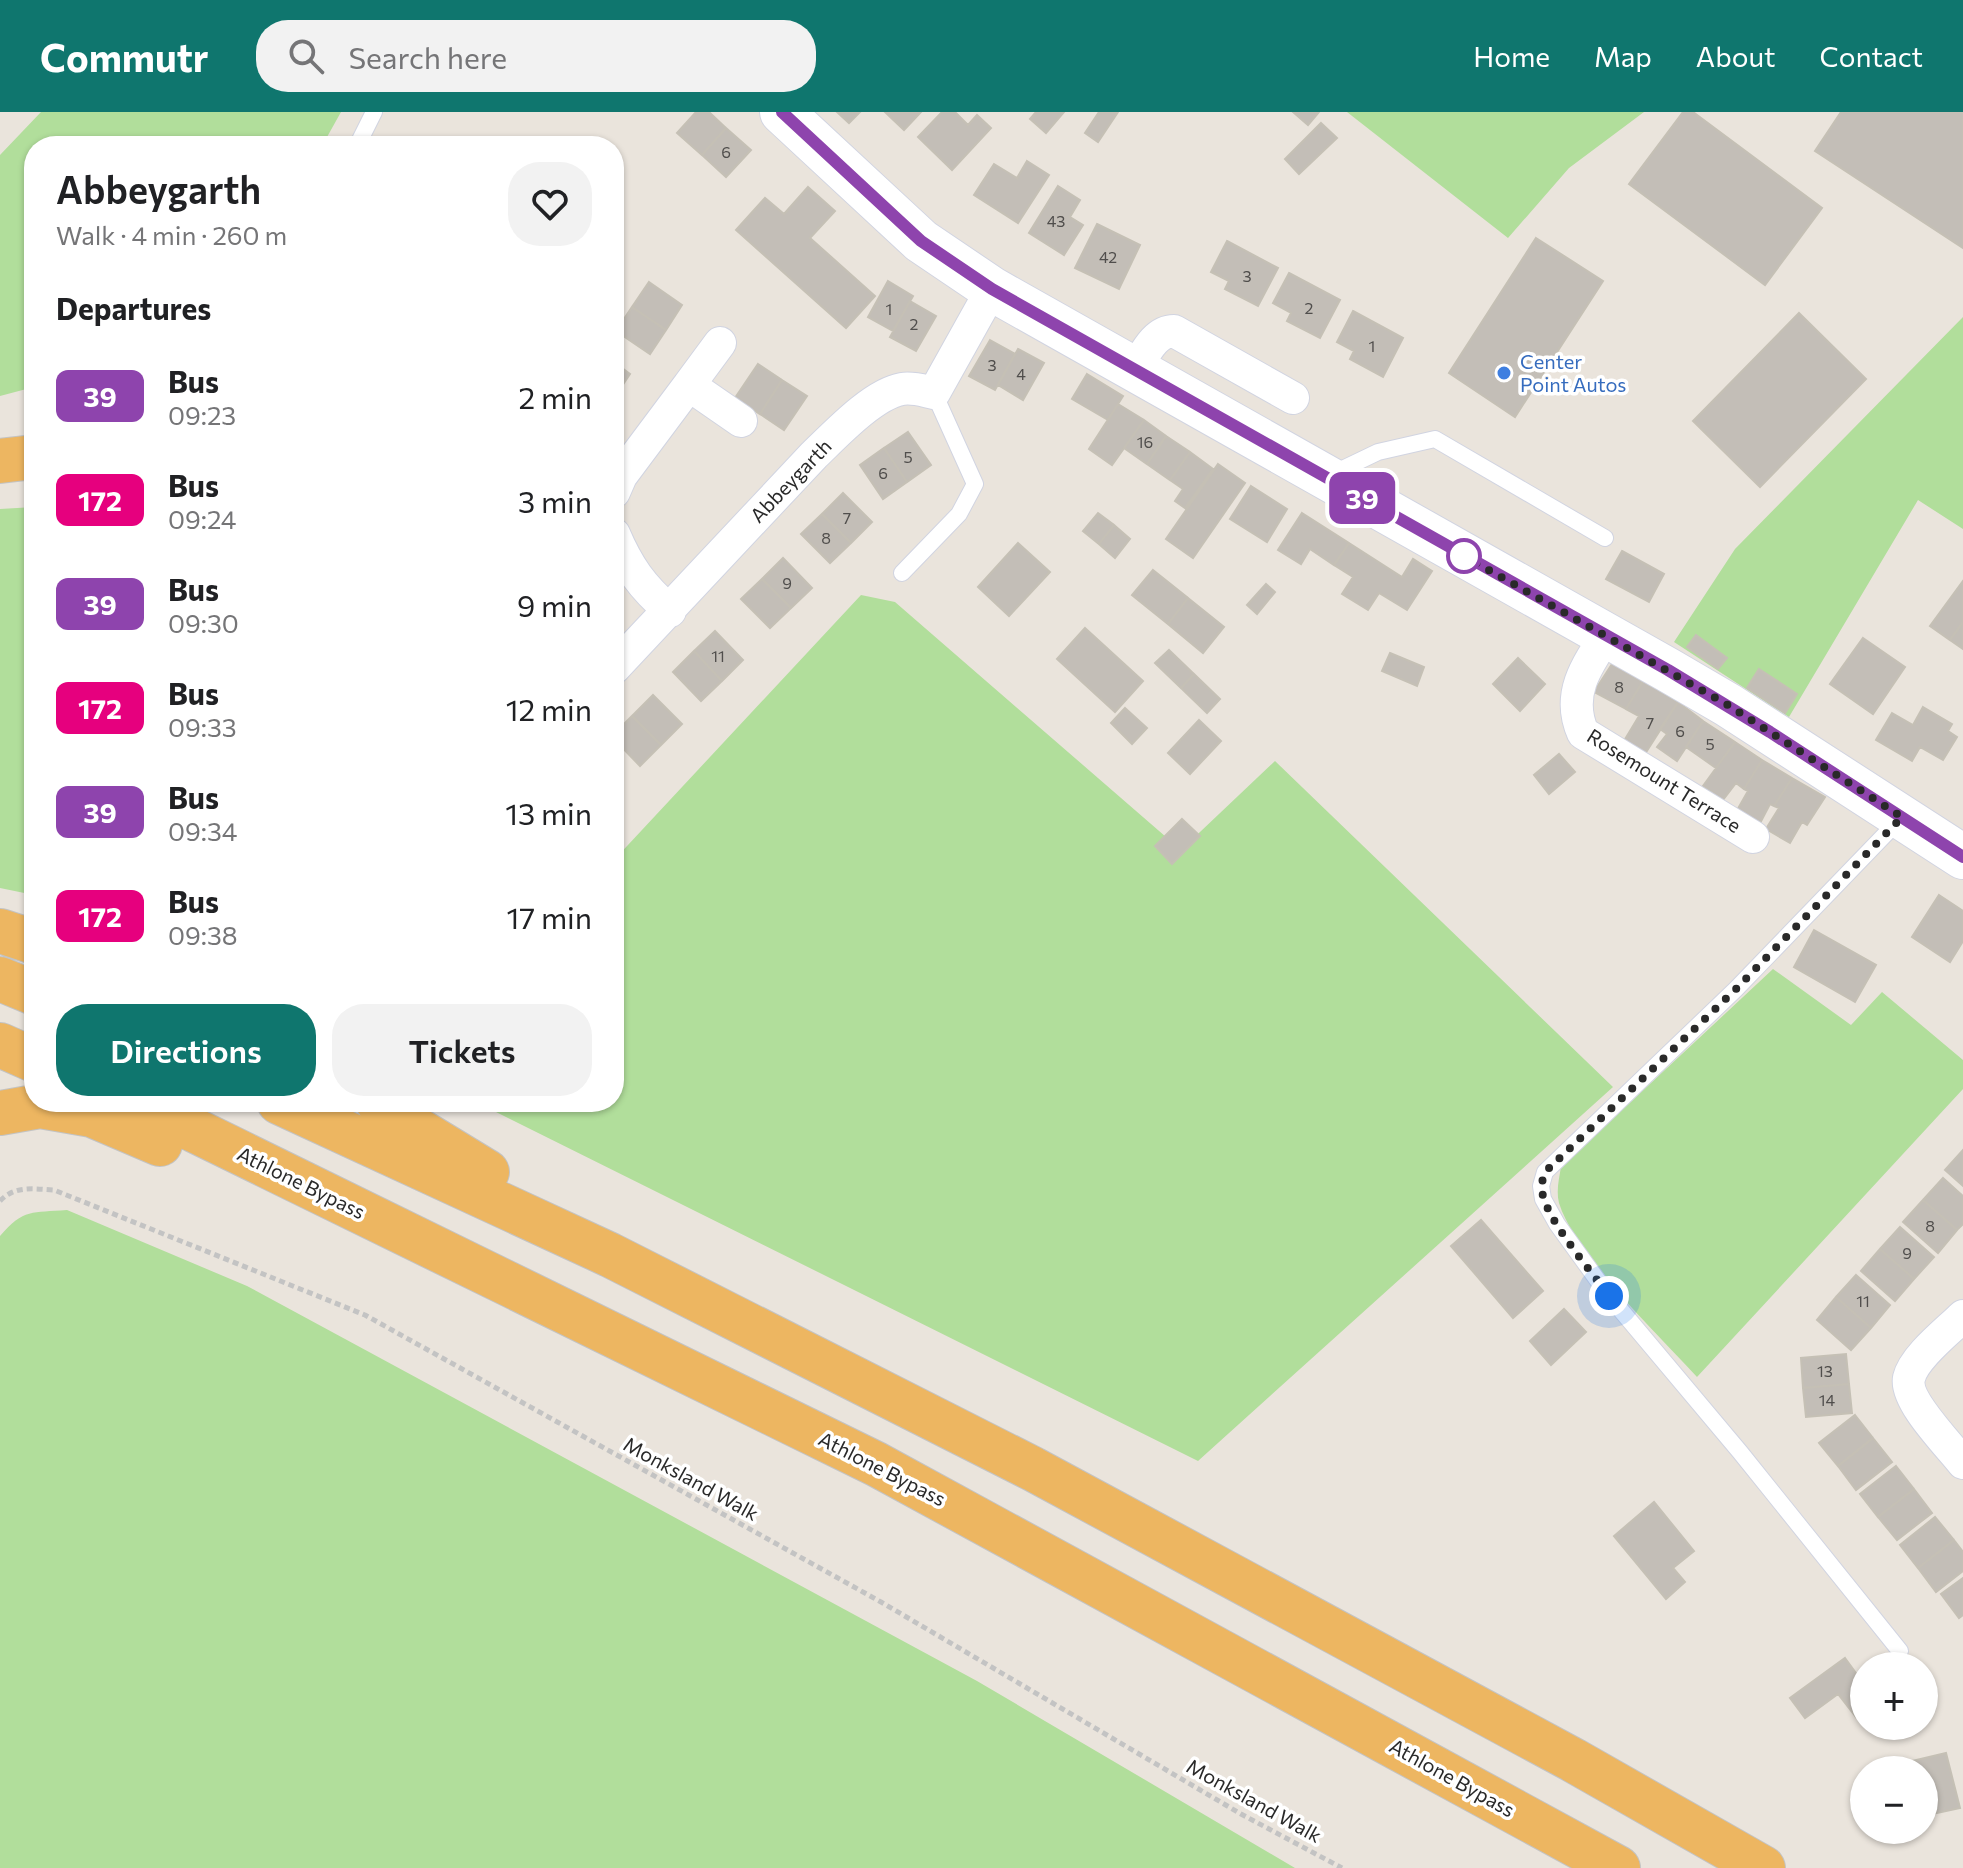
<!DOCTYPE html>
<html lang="en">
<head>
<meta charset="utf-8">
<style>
	:root { --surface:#fff; --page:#f2f2f2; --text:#202124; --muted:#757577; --accent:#0f766e }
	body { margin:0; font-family:Commissioner,sans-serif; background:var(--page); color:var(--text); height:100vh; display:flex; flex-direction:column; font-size:30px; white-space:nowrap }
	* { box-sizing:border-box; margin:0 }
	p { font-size:26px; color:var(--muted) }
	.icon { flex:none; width:44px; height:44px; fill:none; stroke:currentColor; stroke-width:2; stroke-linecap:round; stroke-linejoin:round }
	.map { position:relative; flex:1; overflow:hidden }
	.details { position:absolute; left:24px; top:24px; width:600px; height:976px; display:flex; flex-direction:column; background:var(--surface); border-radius:32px; box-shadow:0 2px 6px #0004 }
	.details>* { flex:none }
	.badge { padding:0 16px; border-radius:12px; font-size:28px; line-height:52px }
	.tools { position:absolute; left:1850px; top:1540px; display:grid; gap:16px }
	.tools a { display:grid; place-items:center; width:88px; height:88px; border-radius:50%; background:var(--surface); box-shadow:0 2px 6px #0004; font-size:40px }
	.you { position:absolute; width:40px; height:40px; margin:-20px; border:6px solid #fff; border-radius:50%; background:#1a73e8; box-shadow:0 0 0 12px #1a73e833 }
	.map>.badge { position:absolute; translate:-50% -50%; box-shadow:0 0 0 4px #fff }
	h2 { padding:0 32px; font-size:30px; line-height:72px }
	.round { display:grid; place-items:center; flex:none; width:84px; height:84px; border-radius:32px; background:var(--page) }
	.headline { display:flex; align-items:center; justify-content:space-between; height:136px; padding:0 32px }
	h1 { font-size:38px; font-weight:600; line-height:60px }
	.primary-button { display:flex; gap:16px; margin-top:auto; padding:16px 32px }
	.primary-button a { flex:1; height:92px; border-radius:32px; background:var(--accent); color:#fff; font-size:32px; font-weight:600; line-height:92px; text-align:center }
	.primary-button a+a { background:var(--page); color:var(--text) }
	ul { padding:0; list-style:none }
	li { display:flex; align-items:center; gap:24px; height:104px; padding:0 32px }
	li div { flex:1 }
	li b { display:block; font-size:30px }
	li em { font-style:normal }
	li .badge { min-width:88px; font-weight:700; text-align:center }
	header { display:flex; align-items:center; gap:48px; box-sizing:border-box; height:112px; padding:0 40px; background:var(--accent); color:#fff }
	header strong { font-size:38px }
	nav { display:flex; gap:44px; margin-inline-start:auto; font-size:28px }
	.search { width:560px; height:72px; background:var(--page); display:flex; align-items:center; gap:20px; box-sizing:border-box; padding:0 28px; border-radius:32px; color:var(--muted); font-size:30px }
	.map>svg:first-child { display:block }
	.green { fill:#b1de9b }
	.building { fill:#c3beb7; stroke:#c5c0b5; stroke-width:2 }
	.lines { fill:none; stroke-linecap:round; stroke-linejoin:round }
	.service-casing { stroke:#d1d4e1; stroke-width:18 }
	.minor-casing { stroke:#d1d4e1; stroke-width:34 }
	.secondary-casing { stroke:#d1d4e1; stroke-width:46 }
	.trunk-casing { stroke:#c3c3c3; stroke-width:46 }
	.path { stroke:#c3c3c3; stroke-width:5; stroke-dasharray:6 4; stroke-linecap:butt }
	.service { stroke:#fff; stroke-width:16 }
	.minor { stroke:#fff; stroke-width:32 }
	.secondary { stroke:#fff; stroke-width:44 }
	.trunk { stroke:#edb661; stroke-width:44 }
	.line-casing { stroke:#fff; stroke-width:18 }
	.line { stroke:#8e44ad; stroke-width:12 }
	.walk { stroke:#292929; stroke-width:8; stroke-dasharray:0 14.4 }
	.shop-dot { fill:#3f7fe0; stroke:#fff; stroke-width:3 }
	.stop-dot { fill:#fff; stroke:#8e44ad; stroke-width:4 }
	.labels { text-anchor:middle; stroke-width:7; stroke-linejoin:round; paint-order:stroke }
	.number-label { font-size:16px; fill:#504e4c }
	.shop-label { font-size:20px; fill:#366cbe; stroke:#fff; text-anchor:start }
	.street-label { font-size:20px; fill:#292929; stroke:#fff }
</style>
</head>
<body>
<header>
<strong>Commutr</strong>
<div class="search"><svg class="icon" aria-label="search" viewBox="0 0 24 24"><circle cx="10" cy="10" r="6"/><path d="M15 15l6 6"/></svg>Search here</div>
<nav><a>Home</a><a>Map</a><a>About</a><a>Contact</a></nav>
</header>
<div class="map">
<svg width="1963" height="1756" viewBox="0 0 1963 1756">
	<rect width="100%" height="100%" fill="#eae4dc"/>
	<path class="green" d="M 41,0 L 341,0 L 322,34 L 34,34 L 34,275 L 0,284 L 0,43 Z
		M 1347,0 L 1644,0 L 1569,56 L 1508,126 Z
		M 1963,205 L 1963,417 L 1918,388 L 1789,605 L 1674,530 L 1735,437 Z
		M 34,395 L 34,783 L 0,776 L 0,397 Z
		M 861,483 L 895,490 L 1181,738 L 1275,649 L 1613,975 L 1198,1349 L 476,990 L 614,990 L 614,748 Z
		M 1773,857 L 1851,913 L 1882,880 L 1963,948 L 1963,977 L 1697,1265 C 1658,1222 1576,1145 1559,1091 C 1556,1079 1559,1067 1561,1055 Z
		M 67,1098 L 247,1174 L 977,1569 L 1295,1756 L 0,1756 L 0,1124 C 24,1096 32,1101 67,1098 Z"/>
	<path class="building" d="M 696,0 L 709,0 L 726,16 L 702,43 L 677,21 Z
		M 837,0 L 860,0 L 849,11 Z
		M 885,0 L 921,0 L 904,18 Z
		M 942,0 L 955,0 L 968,13 L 977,3 L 991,16 L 952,58 L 918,25 Z
		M 1036,0 L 1064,0 L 1046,21 L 1030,7 Z
		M 1099,0 L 1118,0 L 1098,30 L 1085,21 Z
		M 1293,0 L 1319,0 L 1308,13 Z
		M 1683,0 L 1693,0 L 1822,96 L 1765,173 L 1629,72 Z
		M 1841,0 L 1963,0 L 1963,136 L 1815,39 Z
		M 1321,11 L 1337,26 L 1299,62 L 1285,47 Z
		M 726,16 L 751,38 L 726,65 L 702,43 Z
		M 1027,49 L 1049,63 L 1018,111 L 974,83 L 994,52 L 1017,66 Z
		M 1058,74 L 1080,88 L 1070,105 L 1083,113 L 1064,143 L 1029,121 Z
		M 808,75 L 835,99 L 810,126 L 875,184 L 846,216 L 736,118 L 765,86 L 784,102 Z
		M 1097,112 L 1140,133 L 1119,177 L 1075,156 Z
		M 1536,126 L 1603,169 L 1515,305 L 1449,261 Z
		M 1227,129 L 1278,156 L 1258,194 L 1225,177 L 1229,169 L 1211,160 Z
		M 1289,161 L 1340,188 L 1320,226 L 1287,209 L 1291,201 L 1273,191 Z
		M 888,169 L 913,184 L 893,219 L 868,205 Z
		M 649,170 L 682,193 L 666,218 L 632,195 Z
		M 910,189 L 936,204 L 916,239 L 890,225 Z
		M 632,195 L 666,218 L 650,242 L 616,219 Z
		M 1353,199 L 1403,226 L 1383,265 L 1350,247 L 1354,239 L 1337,230 Z
		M 1799,201 L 1866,267 L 1760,375 L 1693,309 Z
		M 990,228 L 1015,242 L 995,278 L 969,264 Z
		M 1018,237 L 1044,251 L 1023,288 L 998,273 Z
		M 614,250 L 630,262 L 614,286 Z
		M 758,252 L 782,268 L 760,302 L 735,286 Z
		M 1087,262 L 1123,284 L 1108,308 L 1072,287 Z
		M 782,268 L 807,284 L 784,318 L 760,302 Z
		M 1118,292 L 1144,308 L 1112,353 L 1089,337 Z
		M 1144,308 L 1166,324 L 1147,352 L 1124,336 Z
		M 908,320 L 931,353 L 907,370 L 884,336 Z
		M 1166,324 L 1190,340 L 1170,368 L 1147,352 Z
		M 884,336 L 907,370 L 883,387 L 860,353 Z
		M 1190,340 L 1213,357 L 1185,396 L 1175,389 L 1183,377 L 1170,368 Z
		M 1218,352 L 1245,371 L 1193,446 L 1166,427 Z
		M 1251,374 L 1287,397 L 1267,430 L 1230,407 Z
		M 843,381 L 872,410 L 851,431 L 822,402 Z
		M 1098,401 L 1114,413 L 1099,432 L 1083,419 Z
		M 1302,401 L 1349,431 L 1334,453 L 1310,437 L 1301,452 L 1278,438 Z
		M 822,402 L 851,431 L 830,451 L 801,422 Z
		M 1114,413 L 1130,427 L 1115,446 L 1099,432 Z
		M 1018,431 L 1050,460 L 1009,504 L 978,475 Z
		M 1349,431 L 1402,465 L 1413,447 L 1432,459 L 1407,498 L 1379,481 L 1368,498 L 1342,482 L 1353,465 L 1334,453 Z
		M 1622,439 L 1664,462 L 1649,490 L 1606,467 Z
		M 783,446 L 812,476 L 791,496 L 762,467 Z
		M 1153,458 L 1188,486 L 1168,512 L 1132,483 Z
		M 762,467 L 791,496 L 770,516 L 741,487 Z
		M 1963,469 L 1963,510 L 1950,528 L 1930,514 Z
		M 1266,472 L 1275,480 L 1257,502 L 1247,493 Z
		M 1188,486 L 1224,515 L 1203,541 L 1168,512 Z
		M 1963,510 L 1963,537 L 1950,528 Z
		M 1085,516 L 1143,569 L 1115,600 L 1057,547 Z
		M 715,519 L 743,548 L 722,569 L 694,539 Z
		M 1696,523 L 1727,546 L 1718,557 L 1687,535 Z
		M 1863,526 L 1905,555 L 1873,602 L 1830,572 Z
		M 1169,538 L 1194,562 L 1181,576 L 1155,551 Z
		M 694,539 L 722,569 L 701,589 L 673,560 Z
		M 1390,541 L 1424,555 L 1417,574 L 1382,559 Z
		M 1518,546 L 1545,572 L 1520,599 L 1493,572 Z
		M 1612,552 L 1643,569 L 1626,597 L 1594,580 Z
		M 1759,557 L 1797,582 L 1785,601 L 1747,576 Z
		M 1194,562 L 1220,587 L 1207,601 L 1181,576 Z
		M 1643,569 L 1678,590 L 1645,642 L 1624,629 L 1639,604 L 1626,597 Z
		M 653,583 L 682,612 L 661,633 L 632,604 Z
		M 1678,590 L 1703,609 L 1677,649 L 1657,635 L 1667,622 L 1660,617 Z
		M 1923,595 L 1952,612 L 1948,619 L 1957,625 L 1943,648 L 1920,635 L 1912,649 L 1876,628 L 1892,601 L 1913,613 Z
		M 1125,596 L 1147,616 L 1132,632 L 1111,611 Z
		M 632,604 L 661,633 L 640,654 L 614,627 L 614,622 Z
		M 1199,608 L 1221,629 L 1190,662 L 1168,641 Z
		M 1703,609 L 1735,630 L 1716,656 L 1686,635 Z
		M 1735,630 L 1762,648 L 1744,677 L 1736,671 L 1723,688 L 1703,674 Z
		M 1559,642 L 1575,660 L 1549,682 L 1534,663 Z
		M 1762,648 L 1792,666 L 1774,694 L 1770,692 L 1759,713 L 1736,700 L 1748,679 L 1744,677 Z
		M 1792,666 L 1825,685 L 1807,713 L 1802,710 L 1790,731 L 1766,717 L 1779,696 L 1774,694 Z
		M 1182,707 L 1200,724 L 1172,752 L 1155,734 Z
		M 1939,783 L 1963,799 L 1963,829 L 1950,850 L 1912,825 Z
		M 1814,818 L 1876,853 L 1855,890 L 1794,855 Z
		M 1963,1038 L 1963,1074 L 1945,1058 Z
		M 1943,1066 L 1963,1084 L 1963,1112 L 1957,1118 L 1923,1088 Z
		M 1923,1088 L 1957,1118 L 1938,1141 L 1903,1110 Z
		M 1481,1108 L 1543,1179 L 1513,1206 L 1451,1134 Z
		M 1900,1115 L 1934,1145 L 1914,1167 L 1880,1137 Z
		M 1880,1137 L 1914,1167 L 1895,1189 L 1861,1159 Z
		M 1856,1163 L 1890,1193 L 1871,1216 L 1836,1185 Z
		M 1836,1185 L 1871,1216 L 1851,1238 L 1817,1208 Z
		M 1564,1197 L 1586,1220 L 1551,1253 L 1530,1229 Z
		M 1846,1242 L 1849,1272 L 1803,1276 L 1801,1246 Z
		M 1849,1272 L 1852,1301 L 1806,1305 L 1803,1276 Z
		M 1855,1303 L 1873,1326 L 1838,1354 L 1819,1331 Z
		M 1873,1326 L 1892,1350 L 1856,1378 L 1838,1354 Z
		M 1896,1354 L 1914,1377 L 1878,1405 L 1860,1382 Z
		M 1914,1377 L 1932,1401 L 1897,1428 L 1878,1405 Z
		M 1654,1390 L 1694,1439 L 1673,1456 L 1685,1470 L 1666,1487 L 1614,1424 Z
		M 1935,1405 L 1954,1428 L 1918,1456 L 1900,1433 Z
		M 1954,1428 L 1963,1440 L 1963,1459 L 1936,1480 L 1918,1456 Z
		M 1963,1466 L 1963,1503 L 1959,1506 L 1941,1482 Z
		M 1845,1546 L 1864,1572 L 1864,1599 L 1856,1605 L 1838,1582 L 1805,1606 L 1790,1586 Z
		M 1946,1641 L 1960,1696 L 1932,1702 L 1927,1679 L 1924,1679 L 1924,1658 L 1888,1658 L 1887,1655 Z"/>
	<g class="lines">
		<g class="service-casing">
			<path id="service" d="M 357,34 L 374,0
				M 1330,363 L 1378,340 L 1435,327 L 1605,426
				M 902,461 L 959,402 L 975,372 L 934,281
				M 1900,1539 L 1740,1340 L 1609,1184 L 1557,1112 L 1543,1087 L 1541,1074 L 1545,1060 L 1736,877 L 1901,706"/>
		</g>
		<g class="minor-casing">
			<path id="minor" d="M 1134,259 C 1144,244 1154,219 1174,219 L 1293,286
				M 689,273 L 720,231
				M 614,380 L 621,364 L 689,273 L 741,309
				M 614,422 C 628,455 642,475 670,499
				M 1607,523 C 1586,554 1566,583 1583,621 L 1753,725
				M 614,556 L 814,343 C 835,323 873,282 902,277 C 913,275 924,279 934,281 L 992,177
				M 1963,1204 C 1948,1219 1914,1245 1909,1266 C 1904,1288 1949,1333 1963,1351"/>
		</g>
		<g class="secondary-casing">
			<path id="secondary" d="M 782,0 L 921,129 L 992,177 L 1668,558 L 1728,593 L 1963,745"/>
		</g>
		<g class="trunk-casing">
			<path id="trunk" d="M 0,349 L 34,345
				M 0,819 L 34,830
				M 0,867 L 34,881
				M 0,933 L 34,948
				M 130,990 L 194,1018 L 876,1352 L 1618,1756
				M 279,990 L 610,1143 L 1033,1357 L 1573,1648 L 1763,1756
				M 378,990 L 400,1007 L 487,1060
				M 0,1001 L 40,994 L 92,1003 L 160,1032"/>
		</g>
		<path class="path" d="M 0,1089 C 15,1073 34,1077 54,1078 L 365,1203 L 881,1490 L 1241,1702 L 1342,1756"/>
		<use href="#service" class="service"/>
		<use href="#minor" class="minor"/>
		<use href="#secondary" class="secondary"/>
		<use href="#trunk" class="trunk"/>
	</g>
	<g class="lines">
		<g class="line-casing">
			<path id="line" d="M 782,0 L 921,129 L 992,177 L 1668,558 L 1770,620 L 1963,745"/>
		</g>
		<use href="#line" class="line"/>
		<path class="walk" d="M 1464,444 L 1728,593 L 1902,705 L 1736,877 L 1545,1060 C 1543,1066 1541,1072 1542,1078 C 1544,1105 1592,1160 1609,1184"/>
	</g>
	<circle class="shop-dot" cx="1504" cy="261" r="8"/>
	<circle class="stop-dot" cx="1464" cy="444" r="16"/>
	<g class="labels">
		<g class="number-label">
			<text x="726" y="46">6</text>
			<text x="1056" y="115">43</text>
			<text x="1108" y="151">42</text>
			<text x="1247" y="170">3</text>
			<text x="1309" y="202">2</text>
			<text x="889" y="203">1</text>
			<text x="914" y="218">2</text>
			<text x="1372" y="240">1</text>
			<text x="992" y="259">3</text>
			<text x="1021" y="268">4</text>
			<text x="1145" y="336">16</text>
			<text x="908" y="351">5</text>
			<text x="883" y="367">6</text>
			<text x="847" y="412">7</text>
			<text x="826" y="432">8</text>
			<text x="787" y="477">9</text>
			<text x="718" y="550">11</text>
			<text x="1619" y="581">8</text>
			<text x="1650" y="617">7</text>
			<text x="1680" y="625">6</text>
			<text x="1710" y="638">5</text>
			<text x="1930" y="1120">8</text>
			<text x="1907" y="1147">9</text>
			<text x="1863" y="1195">11</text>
			<text x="1825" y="1265">13</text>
			<text x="1827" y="1294">14</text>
		</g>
		<g class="shop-label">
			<text x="1520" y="257">Center<tspan x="1520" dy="23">Point Autos</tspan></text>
		</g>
		<g class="street-label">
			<text transform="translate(791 369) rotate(-46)" y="7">Abbeygarth</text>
			<text transform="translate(1664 669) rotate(32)" y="7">Rosemount Terrace</text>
			<text transform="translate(301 1071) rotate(26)" y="7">Athlone Bypass</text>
			<text transform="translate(882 1357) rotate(27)" y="7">Athlone Bypass</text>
			<text transform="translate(691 1367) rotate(29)" y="7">Monksland Walk</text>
			<text transform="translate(1452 1666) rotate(29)" y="7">Athlone Bypass</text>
			<text transform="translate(1254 1689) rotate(29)" y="7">Monksland Walk</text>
		</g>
	</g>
</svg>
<div class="tools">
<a>+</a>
<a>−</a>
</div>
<div class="you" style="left:1609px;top:1184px"></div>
<b class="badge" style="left:1362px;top:386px;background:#8e44ad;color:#fff">39</b>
<section class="details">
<div class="headline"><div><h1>Abbeygarth</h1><p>Walk · 4 min · 260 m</p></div><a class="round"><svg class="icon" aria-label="heart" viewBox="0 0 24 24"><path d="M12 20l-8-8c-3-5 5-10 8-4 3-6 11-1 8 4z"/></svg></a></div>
<h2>Departures</h2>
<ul>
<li><span class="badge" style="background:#8e44ad;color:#fff">39</span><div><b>Bus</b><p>09:23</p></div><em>2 min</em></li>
<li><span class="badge" style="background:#e6007e;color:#fff">172</span><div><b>Bus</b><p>09:24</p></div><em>3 min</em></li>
<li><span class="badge" style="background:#8e44ad;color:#fff">39</span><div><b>Bus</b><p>09:30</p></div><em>9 min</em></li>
<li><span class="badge" style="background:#e6007e;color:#fff">172</span><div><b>Bus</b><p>09:33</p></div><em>12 min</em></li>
<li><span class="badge" style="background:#8e44ad;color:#fff">39</span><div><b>Bus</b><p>09:34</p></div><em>13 min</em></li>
<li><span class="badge" style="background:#e6007e;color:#fff">172</span><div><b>Bus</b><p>09:38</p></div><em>17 min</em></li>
</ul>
<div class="primary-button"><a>Directions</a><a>Tickets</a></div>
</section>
</div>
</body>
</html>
